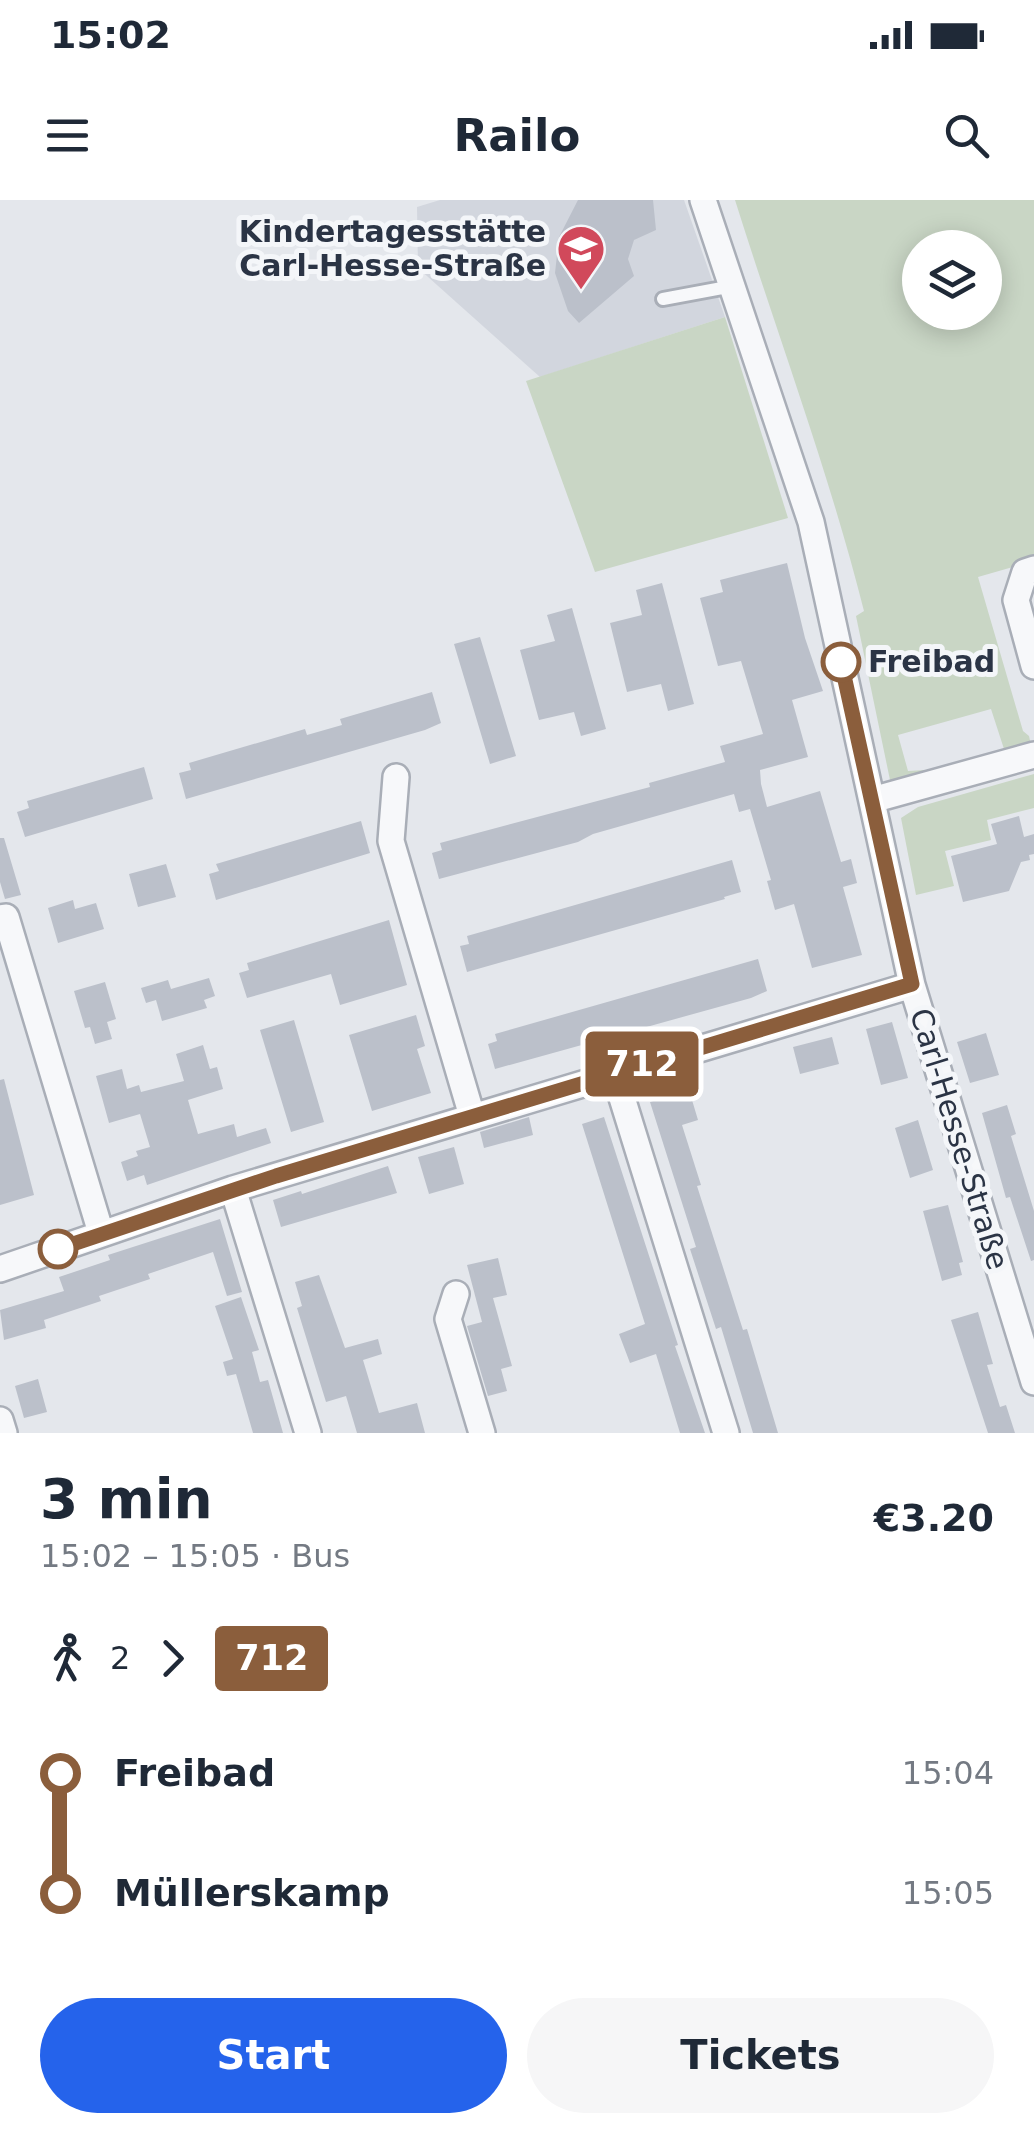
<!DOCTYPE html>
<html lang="en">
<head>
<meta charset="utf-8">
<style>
	:root { --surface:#fff; --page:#f6f6f7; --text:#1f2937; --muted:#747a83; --accent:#2563eb }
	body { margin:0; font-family:"DejaVu Sans",sans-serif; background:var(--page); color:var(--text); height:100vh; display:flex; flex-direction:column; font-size:38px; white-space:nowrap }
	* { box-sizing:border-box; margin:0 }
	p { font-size:32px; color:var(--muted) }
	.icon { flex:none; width:55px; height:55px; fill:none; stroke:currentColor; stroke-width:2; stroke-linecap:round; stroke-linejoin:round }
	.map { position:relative; height:1233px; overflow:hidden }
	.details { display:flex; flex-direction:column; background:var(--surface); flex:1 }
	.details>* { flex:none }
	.badge { padding:0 20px; border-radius:8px; font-size:35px; line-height:65px }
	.buttons { position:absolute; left:902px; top:30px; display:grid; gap:20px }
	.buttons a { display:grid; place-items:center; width:100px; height:100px; border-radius:50%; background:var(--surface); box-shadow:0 5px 25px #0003; font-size:50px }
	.map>.badge { position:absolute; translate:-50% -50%; box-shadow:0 0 0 5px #fff }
	.legs { display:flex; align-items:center; gap:15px; height:110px; padding:0 40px; font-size:32px }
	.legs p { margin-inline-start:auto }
	.overview { display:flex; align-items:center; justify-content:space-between; height:170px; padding:0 40px }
	h1 { font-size:55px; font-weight:600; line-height:75px }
	.button { display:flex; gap:20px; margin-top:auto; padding:20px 40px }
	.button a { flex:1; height:115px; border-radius:60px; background:var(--accent); color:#fff; font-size:40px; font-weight:600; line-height:115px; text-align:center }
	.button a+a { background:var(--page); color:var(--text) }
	ul { padding:0 40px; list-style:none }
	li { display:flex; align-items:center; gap:35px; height:120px; font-size:38px }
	li i { display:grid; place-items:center; width:15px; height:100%; margin:0 12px; background:currentColor }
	li i::after { content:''; width:25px; height:25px; margin:-12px; border:8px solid; border-radius:50%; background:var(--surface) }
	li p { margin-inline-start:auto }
	li:first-child i { background:linear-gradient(#0000 50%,currentColor 0) }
	li:last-child i { background:linear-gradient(currentColor 50%,#0000 0) }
	.status { display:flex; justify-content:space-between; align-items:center; height:70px; padding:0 50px; background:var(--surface); direction:ltr }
	.status svg { height:28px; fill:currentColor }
	header { display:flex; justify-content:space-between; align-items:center; height:130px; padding:0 40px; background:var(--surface); font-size:45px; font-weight:600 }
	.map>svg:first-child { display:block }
	.built { fill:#d2d6de }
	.green { fill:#c9d6c5; fill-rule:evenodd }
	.building { fill:#bbc0ca }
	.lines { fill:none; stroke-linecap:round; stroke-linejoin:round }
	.service-casing { stroke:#a9aeb7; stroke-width:18 }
	.minor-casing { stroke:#a9aeb7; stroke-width:30 }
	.service { stroke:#f7f8fa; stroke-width:12 }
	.minor { stroke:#f7f8fa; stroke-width:25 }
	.line-1-casing { stroke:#fff; stroke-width:22 }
	.line-1 { stroke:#8b5e3c; stroke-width:15 }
	.stop-1-dot { fill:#fff; stroke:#8b5e3c; stroke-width:5 }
	.labels { text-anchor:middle; stroke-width:10; stroke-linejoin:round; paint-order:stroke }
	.poi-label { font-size:30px; font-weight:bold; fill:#2b3445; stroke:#f4f6f9; text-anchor:end }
	.stop-label { font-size:30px; font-weight:bold; fill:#2b3445; stroke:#f4f6f9; text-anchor:start }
	.street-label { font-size:30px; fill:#2b3445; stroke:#f4f6f9 }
</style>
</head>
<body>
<div class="status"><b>15:02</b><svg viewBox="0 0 49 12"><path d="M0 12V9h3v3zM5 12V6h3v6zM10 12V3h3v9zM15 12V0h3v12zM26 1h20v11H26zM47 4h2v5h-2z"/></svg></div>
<header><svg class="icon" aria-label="menu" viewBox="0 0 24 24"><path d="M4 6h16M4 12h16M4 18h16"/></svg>Railo<svg class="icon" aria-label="search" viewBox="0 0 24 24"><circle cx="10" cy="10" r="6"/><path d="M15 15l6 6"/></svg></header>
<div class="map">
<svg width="1034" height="1233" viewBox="0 0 1034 1233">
	<rect width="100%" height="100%" fill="#e4e7ec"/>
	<path class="built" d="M 440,0 L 684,0 L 725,117 L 540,177 L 418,68 L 417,7 Z"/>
	<path class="green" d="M 735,0 L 1034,0 L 1034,361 L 978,377 L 1023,531 L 1029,536 L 1031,545 L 993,556 L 989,554 L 1004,549 L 991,509 L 898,535 L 908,571 L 925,570 L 924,574 L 890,580 L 856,416 L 864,411 C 829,272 778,137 735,0 ZM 920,48 L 985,48 L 985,112 L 920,112 Z
		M 725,117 L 788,318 L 595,372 L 526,181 Z
		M 1034,574 L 1034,608 L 987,620 L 991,640 L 945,651 L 954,686 L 916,695 L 901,618 L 918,607 Z"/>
	<path class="building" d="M 578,0 L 653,0 L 656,30 L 634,40 L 628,59 L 634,76 L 579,123 L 568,111 L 555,73 L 559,37 Z
		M 787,363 L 805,438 L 823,491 L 792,500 L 808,557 L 760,570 L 761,584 L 767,607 L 820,591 L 841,662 L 851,659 L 857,683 L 843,687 L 862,755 L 812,768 L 794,704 L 775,710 L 767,681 L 771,680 L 750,609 L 739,612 L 734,594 L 593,634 L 578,642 L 439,679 L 432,653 L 442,650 L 440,643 L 650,587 L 649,583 L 725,562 L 720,546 L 763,534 L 741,461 L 718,466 L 700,398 L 723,392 L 720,380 Z
		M 662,383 L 694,504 L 668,511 L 661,484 L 627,492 L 610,423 L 642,415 L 636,390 Z
		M 572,408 L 606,529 L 581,536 L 574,512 L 539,520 L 520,450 L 555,441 L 547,415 Z
		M 480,437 L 516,556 L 490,564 L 454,444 Z
		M 432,492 L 441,523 L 425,530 L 186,599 L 179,573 L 191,570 L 189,563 L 305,529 L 307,535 L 342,525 L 340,519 Z
		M 144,567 L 153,599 L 25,637 L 17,612 L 29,608 L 27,601 Z
		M 1019,616 L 1024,637 L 1034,634 L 1034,654 L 1029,655 L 1030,660 L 1021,662 L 1009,691 L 963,702 L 951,656 L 997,644 L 991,624 Z
		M 361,621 L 370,653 L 216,700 L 209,674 L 219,671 L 216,664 Z
		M 0,638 L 4,638 L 21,695 L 5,699 L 0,682 Z
		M 732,660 L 741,692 L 724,697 L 725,699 L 467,772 L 460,746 L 469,744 L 467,736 Z
		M 166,664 L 176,697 L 138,707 L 129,674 Z
		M 73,700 L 75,709 L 96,703 L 104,729 L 58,743 L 48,708 Z
		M 389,720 L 407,785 L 340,805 L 331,774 L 247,798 L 239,773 L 249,770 L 247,763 Z
		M 758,759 L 767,791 L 751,798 L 495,869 L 488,844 L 497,841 L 495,834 Z
		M 209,778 L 215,796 L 204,800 L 207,808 L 162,821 L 156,800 L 146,803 L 141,788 L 168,780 L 171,789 Z
		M 105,782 L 116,819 L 107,822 L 112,839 L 95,844 L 90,827 L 85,828 L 74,791 Z
		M 416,815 L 425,846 L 417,849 L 431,893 L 372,911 L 349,835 Z
		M 294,820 L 324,922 L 291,932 L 260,830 Z
		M 892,822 L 908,878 L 881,885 L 866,829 Z
		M 986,833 L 999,875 L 970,883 L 957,842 Z
		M 832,837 L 839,864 L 800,874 L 793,847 Z
		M 203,845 L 210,869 L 217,867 L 223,889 L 188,900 L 198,934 L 234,924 L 237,937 L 266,928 L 271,943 L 147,985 L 144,975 L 127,981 L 121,962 L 138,956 L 136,951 L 150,947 L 140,914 L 109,923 L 96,876 L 122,869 L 127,889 L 139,885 L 141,892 L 184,881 L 176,854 Z
		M 4,879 L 34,995 L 0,1005 L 0,880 Z
		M 689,890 L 698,920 L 682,925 L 701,985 L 697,986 L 743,1130 L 747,1129 L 778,1233 L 753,1233 L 721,1127 L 716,1129 L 690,1049 L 696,1047 L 650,902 Z
		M 1007,905 L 1016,934 L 1011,936 L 1034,1011 L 1034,1060 L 1031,1061 L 1010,997 L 1006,998 L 982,913 Z
		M 529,917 L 533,935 L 484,948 L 480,932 Z
		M 604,917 L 678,1145 L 675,1146 L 705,1233 L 680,1233 L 656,1154 L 630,1163 L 619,1134 L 645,1124 L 582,924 Z
		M 918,920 L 933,970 L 910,978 L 895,928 Z
		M 454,947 L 464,984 L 429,994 L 418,957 Z
		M 388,966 L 397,993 L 281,1027 L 273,1000 L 301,991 L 302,994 Z
		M 948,1005 L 963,1062 L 959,1063 L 962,1075 L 942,1081 L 923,1011 Z
		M 220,1019 L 242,1092 L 227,1096 L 213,1052 L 148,1074 L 150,1079 L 99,1096 L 101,1101 L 44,1120 L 46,1128 L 4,1140 L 0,1110 L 64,1091 L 59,1077 L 110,1060 L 108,1055 Z
		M 498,1058 L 507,1095 L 493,1098 L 512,1166 L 501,1169 L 507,1191 L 488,1196 L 467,1126 L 482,1122 L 467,1065 Z
		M 319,1075 L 345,1148 L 378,1139 L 382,1154 L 363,1160 L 379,1213 L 417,1203 L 425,1233 L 357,1233 L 346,1196 L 326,1202 L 297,1108 L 302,1106 L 295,1082 Z
		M 241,1097 L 259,1150 L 252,1152 L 260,1182 L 268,1180 L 283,1233 L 253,1233 L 236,1174 L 227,1176 L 223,1162 L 233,1159 L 215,1106 Z
		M 978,1112 L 993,1164 L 987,1165 L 1000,1207 L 1006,1205 L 1015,1233 L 988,1233 L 951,1120 Z
		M 38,1179 L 47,1212 L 24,1218 L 15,1186 Z"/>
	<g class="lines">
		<g class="service-casing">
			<path id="service" d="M 663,99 L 733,86"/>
		</g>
		<g class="minor-casing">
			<path id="minor" d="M 703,0 L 811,322 L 912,785 L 1034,1182
				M 1034,369 L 1025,372 L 1016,400 L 1034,466
				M 396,577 L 391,641 L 472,916
				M 872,600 L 1034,555
				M 0,718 L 6,717 L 101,1033
				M 614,872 L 726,1233
				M 233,989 L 308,1233
				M 0,1069 L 233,989 L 912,785
				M 456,1094 L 448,1119 L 482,1233
				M 0,1220 L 4,1233"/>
		</g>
		<use href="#service" class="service"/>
		<use href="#minor" class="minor"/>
	</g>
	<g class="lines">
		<g class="line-1-casing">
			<path id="line-1" d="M 58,1049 L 276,976 L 912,784 L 841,462"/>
		</g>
		<use href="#line-1" class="line-1"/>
	</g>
	<defs>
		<g id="school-pin" transform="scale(2.5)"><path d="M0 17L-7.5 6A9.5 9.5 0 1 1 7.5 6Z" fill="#d1495b" stroke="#f4f6f9"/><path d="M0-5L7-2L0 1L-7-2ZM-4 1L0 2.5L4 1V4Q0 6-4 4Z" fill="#fff"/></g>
	</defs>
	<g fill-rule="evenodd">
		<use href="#school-pin" x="581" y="49"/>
	</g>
	<g class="stop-1-dot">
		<circle cx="841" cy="462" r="18"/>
		<circle cx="58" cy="1049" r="18"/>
	</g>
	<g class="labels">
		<g class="poi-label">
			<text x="546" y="42">Kindertagesstätte<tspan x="546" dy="34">Carl-Hesse-Straße</tspan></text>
		</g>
		<g class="stop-label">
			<text x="868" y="472">Freibad</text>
		</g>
		<g class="street-label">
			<text transform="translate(959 939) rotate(73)" y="10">Carl-Hesse-Straße</text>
		</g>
	</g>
</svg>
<div class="buttons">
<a><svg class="icon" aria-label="layers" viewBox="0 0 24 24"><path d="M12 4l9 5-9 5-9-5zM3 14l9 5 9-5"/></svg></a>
</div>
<b class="badge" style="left:642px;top:864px;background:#8b5e3c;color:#fff">712</b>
</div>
<section class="details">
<div class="overview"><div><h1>3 min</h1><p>15:02 – 15:05 · Bus</p></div><b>€3.20</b></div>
<div class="legs"><svg class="icon" aria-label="walk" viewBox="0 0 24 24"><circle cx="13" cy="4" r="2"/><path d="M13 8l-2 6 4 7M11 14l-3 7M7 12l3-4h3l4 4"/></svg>2<svg class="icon" aria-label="forward" viewBox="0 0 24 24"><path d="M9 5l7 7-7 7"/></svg><b class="badge" style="background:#8b5e3c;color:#fff">712</b></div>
<ul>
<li><i style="color:#8b5e3c"></i><b>Freibad</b><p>15:04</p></li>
<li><i style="color:#8b5e3c"></i><b>Müllerskamp</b><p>15:05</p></li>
</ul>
<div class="button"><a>Start</a><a>Tickets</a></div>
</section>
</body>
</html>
